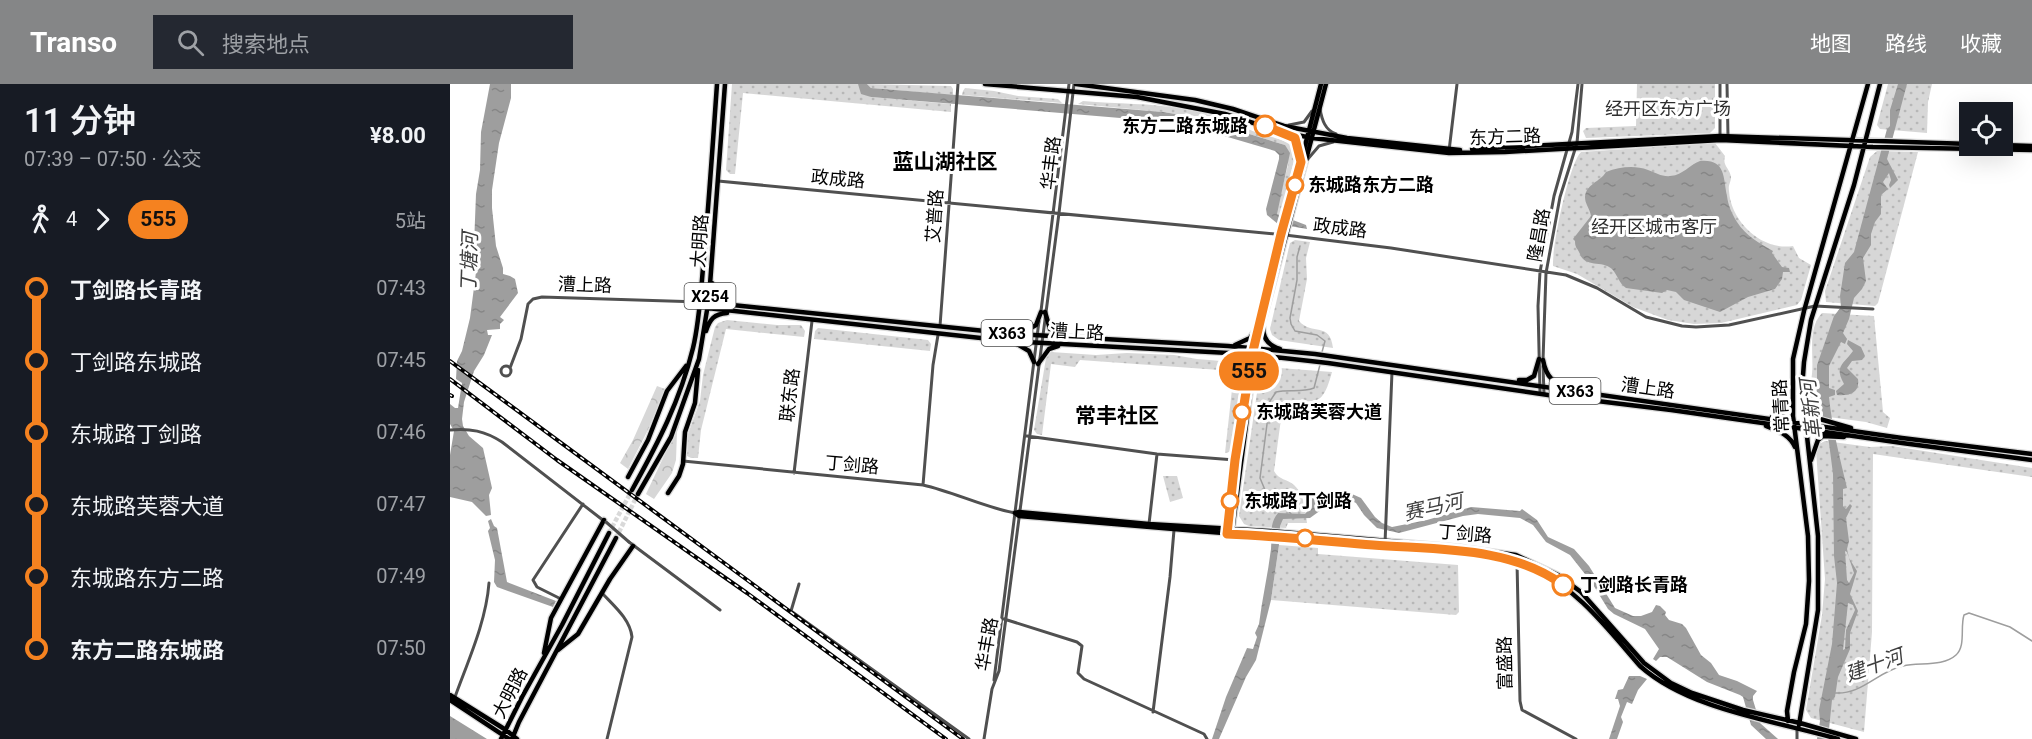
<!DOCTYPE html>
<html lang="zh">
<head>
<meta charset="utf-8">
<style>
	:root { --surface:#171b24; --page:#242831; --text:#f1f3f6; --muted:#9ea1a6; --accent:#858687 }
	body { margin:0; font-family:Roboto,"Noto Sans SC",sans-serif; background:var(--page); color:var(--text); height:100vh; display:flex; flex-direction:column; font-size:22px; white-space:nowrap }
	* { box-sizing:border-box; margin:0 }
	p { font-size:20px; color:var(--muted) }
	.icon { flex:none; width:33px; height:33px; fill:none; stroke:currentColor; stroke-width:2; stroke-linecap:round; stroke-linejoin:round }
	.map { position:relative; flex:1; overflow:hidden }
	.side { display:flex; flex-direction:column; background:var(--surface); width:450px }
	.side>* { flex:none }
	.badge { padding:0 12px; border-radius:20px; font-size:21px; line-height:39px }
	.tools { position:absolute; left:1509px; top:18px; display:grid; gap:12px }
	.tools a { display:grid; place-items:center; width:54px; height:54px; border-radius:0px; background:var(--surface); box-shadow:0 6px 24px #0002; font-size:30px }
	.map>.badge { position:absolute; translate:-50% -50%; box-shadow:0 0 0 3px #fff }
	.legs { display:flex; align-items:center; gap:9px; height:66px; padding:0 24px; font-size:20px }
	.legs p { margin-inline-start:auto }
	.headline { display:flex; align-items:center; justify-content:space-between; height:102px; padding:0 24px }
	h1 { font-size:33px; font-weight:600; line-height:45px }
	ul { padding:0 24px; list-style:none }
	li { display:flex; align-items:center; gap:21px; height:72px; font-size:22px }
	li i { display:grid; place-items:center; width:9px; height:100%; margin:0 8px; background:currentColor }
	li i::after { content:''; width:15px; height:15px; margin:-8px; border:4px solid; border-radius:50%; background:var(--surface) }
	li p { margin-inline-start:auto }
	li:first-child i { background:linear-gradient(#0000 50%,currentColor 0) }
	li:last-child i { background:linear-gradient(currentColor 50%,#0000 0) }
	header { display:flex; align-items:center; gap:36px; box-sizing:border-box; height:84px; padding:0 30px; background:var(--accent); color:#fff }
	header strong { font-size:28px }
	nav { display:flex; gap:33px; margin-inline-start:auto; font-size:21px }
	.search { width:420px; height:54px; background:var(--page); display:flex; align-items:center; gap:15px; box-sizing:border-box; padding:0 21px; border-radius:0px; color:var(--muted); font-size:22px }
	main { display:flex; flex:1; min-height:0 }
	.map>svg:first-child { display:block }
	.grass { fill:url(#grass-dots) }
	.forest { fill:url(#forest-crowns) }
	.water { fill:url(#water-ripples); fill-rule:evenodd }
	.lines { fill:none; stroke-linecap:round; stroke-linejoin:round }
	.stream { stroke:#9e9e9e; stroke-width:1.5 }
	.major-tunnel { stroke:#d9d9d9; stroke-width:4.5; stroke-dasharray:4.5 2; stroke-linecap:butt }
	.major-casing { stroke:#dbdbdb; stroke-width:7 }
	.minor { stroke:#505050; stroke-width:3 }
	.major { stroke:#000; stroke-width:4.5 }
	.rail-casing { stroke:#000; stroke-width:4 }
	.rail { stroke:#fff; stroke-width:1.5; stroke-dasharray:4.5; stroke-linecap:butt }
	.minor-bridge { stroke:#505050; stroke-width:3 }
	.line-1-casing { stroke:#fff; stroke-width:14 }
	.line-1 { stroke:#f58220; stroke-width:9 }
	.stop-1-dot { fill:#fff; stroke:#f58220; stroke-width:3 }
	.labels { text-anchor:middle; stroke-width:6; stroke-linejoin:round; paint-order:stroke }
	.shield { fill:#fff; stroke:#4c4c4c; stroke-width:1.5 }
	.shield-label { font-size:16px; font-weight:bold; fill:#000 }
	.park-label { font-size:18px; fill:#2e2e2e; stroke:#fff }
	.stop-label { font-size:18px; font-weight:bold; fill:#000; stroke:#fff; text-anchor:start }
	.street-label { font-size:18px; fill:#000; stroke:#fff }
	.water-label { font-size:20px; font-style:italic; fill:#3f3f3f; stroke:#fff }
	.quarter-label { font-size:21px; font-weight:bold; fill:#000; stroke:#fff }
</style>
</head>
<body>
<header>
<strong>Transo</strong>
<div class="search"><svg class="icon" aria-label="search" viewBox="0 0 24 24"><circle cx="10" cy="10" r="6"/><path d="M15 15l6 6"/></svg>搜索地点</div>
<nav><a>地图</a><a>路线</a><a>收藏</a></nav>
</header>
<main>
<section class="side">
<div class="headline"><div><h1>11 分钟</h1><p>07:39 – 07:50 · 公交</p></div><b>¥8.00</b></div>
<div class="legs"><svg class="icon" aria-label="walk" viewBox="0 0 24 24"><circle cx="13" cy="4" r="2"/><path d="M13 8l-2 6 4 7M11 14l-3 7M7 12l3-4h3l4 4"/></svg>4<svg class="icon" aria-label="forward" viewBox="0 0 24 24"><path d="M9 5l7 7-7 7"/></svg><b class="badge" style="background:#f58220;color:#111">555</b><p>5站</p></div>
<ul>
<li><i style="color:#f58220"></i><b>丁剑路长青路</b><p>07:43</p></li>
<li><i style="color:#f58220"></i><span>丁剑路东城路</span><p>07:45</p></li>
<li><i style="color:#f58220"></i><span>东城路丁剑路</span><p>07:46</p></li>
<li><i style="color:#f58220"></i><span>东城路芙蓉大道</span><p>07:47</p></li>
<li><i style="color:#f58220"></i><span>东城路东方二路</span><p>07:49</p></li>
<li><i style="color:#f58220"></i><b>东方二路东城路</b><p>07:50</p></li>
</ul>
</section>
<div class="map">
<svg width="1582" height="655" viewBox="0 0 1582 655">
	<defs>
		<pattern id="grass-dots" width="8" height="8" patternUnits="userSpaceOnUse" patternTransform="scale(1.5)"><rect width="8" height="8" fill="#d7d7d7"/><path d="M2 2h.1M6 6h.1" fill="none" stroke="#b7b7b7" stroke-width="1.8" stroke-linecap="round"/></pattern>
		<pattern id="forest-crowns" width="20" height="18" patternUnits="userSpaceOnUse" patternTransform="scale(1.5)"><rect width="20" height="18" fill="#d7d7d7"/><path d="M2 6a3 3 0 1 1 6 0M12 15a3 3 0 1 1 6 0" fill="none" stroke="#b7b7b7"/></pattern>
		<pattern id="water-ripples" width="26" height="14" patternUnits="userSpaceOnUse" patternTransform="scale(1.5)"><rect width="26" height="14" fill="#9e9e9e"/><path d="M2 4q2-2 4 0t4 0M15 11q2-2 4 0t4 0" fill="none" stroke="#868686"/></pattern>
	</defs>
	<rect width="100%" height="100%" fill="#fff"/>
	<path class="grass" d="M 282,0 L 408,0 L 421,13 L 501,20 L 501,28 L 293,9 L 285,90 L 280,90 L 276,86 Z
		M 417,0 L 501,2 L 503,5 L 503,11 L 421,4 Z
		M 1187,0 L 1265,0 L 1265,44 L 1260,49 L 1136,54 L 1133,47 L 1136,44 L 1186,42 Z
		M 1438,0 L 1482,0 L 1478,18 L 1477,49 L 1430,45 L 1427,41 Z
		M 515,4 L 544,7 L 568,12 L 608,15 L 612,19 L 512,11 L 513,7 Z
		M 633,17 C 667,20 701,19 734,25 C 761,29 783,40 808,49 C 820,53 832,54 842,62 L 844,76 L 831,132 L 827,130 L 826,127 L 838,81 L 835,61 L 744,33 L 713,28 L 628,20 Z
		M 1265,59 L 1275,72 C 1272,82 1280,84 1281,93 C 1281,99 1278,100 1279,107 C 1281,138 1312,167 1343,162 L 1349,174 L 1361,181 L 1351,216 L 1347,221 L 1271,239 L 1244,240 L 1218,236 L 1183,223 L 1127,190 L 1103,182 C 1102,162 1119,80 1131,68 Z
		M 1427,67 L 1468,68 L 1428,219 L 1425,222 L 1376,218 L 1375,207 L 1420,73 Z
		M 845,156 L 860,158 L 856,174 L 857,195 L 849,237 C 862,252 880,237 883,264 L 829,256 L 822,251 L 820,245 L 840,159 Z
		M 1372,229 L 1424,232 L 1433,328 L 1440,334 L 1437,344 L 1416,338 L 1371,332 C 1366,330 1363,329 1361,323 C 1358,312 1361,300 1362,290 C 1364,270 1357,245 1372,229 Z
		M 277,236 L 327,241 L 351,241 L 355,247 L 354,253 L 276,245 L 251,346 L 248,374 L 241,374 L 237,372 L 238,350 L 250,317 L 253,291 L 265,243 L 268,239 Z
		M 368,244 L 478,256 L 481,260 L 480,267 L 364,255 L 365,247 Z
		M 601,268 L 646,271 L 677,269 L 724,271 L 747,275 L 784,278 L 790,281 L 792,286 L 782,365 L 779,368 L 775,369 L 784,287 L 630,276 L 625,283 L 601,280 L 592,351 L 587,350 L 584,346 L 596,274 Z
		M 818,283 L 882,288 C 873,321 868,319 836,317 L 833,320 L 824,387 C 829,396 837,395 844,401 C 855,411 855,426 857,439 L 838,439 L 836,444 L 799,442 L 794,440 L 789,432 L 810,288 L 814,284 Z
		M 1375,357 L 1420,363 L 1442,362 L 1582,384 L 1582,393 L 1423,370 L 1422,548 L 1414,648 L 1361,634 L 1356,626 L 1372,531 L 1375,495 L 1366,366 L 1367,361 Z
		M 713,392 L 727,392 L 733,414 L 720,418 Z
		M 829,461 L 868,464 L 868,470 L 1008,481 L 1009,528 L 1006,531 L 821,516 Z"/>
	<path class="forest" d="M 207,302 L 215,305 L 198,346 L 178,385 L 170,379 L 183,356 Z
		M 231,336 L 227,348 L 226,376 L 222,389 L 204,415 L 196,410 Z"/>
	<path class="water" d="M 40,0 L 61,0 L 61,14 L 49,59 L 42,106 L 42,124 L 46,162 L 53,184 L 53,190 L 60,192 L 65,195 L 68,209 L 50,233 L 54,236 L 50,240 L 50,245 L 37,246 L 38,251 L 42,251 L 34,271 L 24,287 L 14,318 L 12,335 L 13,342 L 19,352 L 33,364 L 42,404 L 39,411 L 41,431 L 36,432 L 22,418 L 0,413 L 0,371 L 4,347 L 0,340 L 0,320 L 5,324 L 8,324 L 12,299 L 6,295 L 7,277 L 12,267 L 20,234 L 26,188 L 28,176 L 24,161 L 26,110 L 30,86 L 31,48 Z
		M 408,0 L 417,0 L 421,4 L 713,28 L 744,33 L 835,61 L 840,69 L 827,130 L 856,141 L 857,145 L 828,140 L 817,131 L 816,125 L 829,75 L 829,71 L 825,67 L 730,39 L 421,13 L 411,10 Z
		M 1448,0 L 1457,0 L 1437,75 L 1448,96 L 1440,104 L 1439,101 L 1441,96 L 1439,89 L 1433,98 L 1438,105 L 1431,111 L 1431,130 L 1425,138 L 1421,150 L 1421,161 L 1413,174 L 1416,197 L 1412,205 L 1404,214 L 1399,235 L 1393,249 L 1397,255 L 1395,260 L 1391,258 L 1379,282 L 1379,304 L 1385,306 L 1385,311 L 1379,313 C 1382,344 1390,374 1397,404 L 1393,405 L 1393,422 L 1396,425 L 1400,420 L 1402,422 L 1396,434 L 1399,457 L 1397,465 L 1399,474 L 1407,487 L 1400,510 L 1408,527 L 1400,549 L 1400,565 L 1388,593 L 1385,613 L 1382,616 L 1378,655 L 1367,655 L 1370,637 L 1369,626 L 1382,560 L 1387,499 L 1384,472 L 1383,390 L 1379,359 L 1367,311 L 1367,281 L 1384,232 L 1391,223 L 1390,212 L 1395,179 L 1404,168 L 1437,45 L 1440,42 L 1440,26 ZM 1395,467 L 1397,468 L 1404,489 L 1399,499 L 1397,496 ZM 1398,519 L 1403,521 L 1405,526 L 1396,546 L 1395,565 L 1393,566 Z
		M 1250,77 C 1276,75 1273,93 1277,112 C 1278,121 1282,130 1287,138 C 1296,152 1309,159 1323,167 L 1322,169 L 1332,183 L 1339,184 L 1340,188 L 1333,188 L 1332,195 L 1325,205 L 1298,213 L 1270,228 L 1234,216 L 1226,208 L 1217,206 L 1212,209 L 1176,204 C 1169,199 1168,192 1162,185 C 1152,176 1135,184 1130,170 C 1127,163 1125,164 1125,157 L 1123,155 L 1141,132 C 1140,125 1135,120 1135,113 C 1136,100 1150,98 1156,88 C 1170,83 1184,81 1198,86 C 1206,89 1212,93 1221,92 C 1233,91 1239,81 1250,77 Z
		M 1398,256 L 1411,263 L 1415,272 L 1412,276 L 1402,277 L 1397,284 L 1408,295 C 1410,309 1399,312 1387,311 L 1386,307 L 1394,300 C 1384,282 1393,281 1403,267 L 1397,260 Z
		M 886,408 L 902,410 L 911,414 L 925,433 L 932,439 L 942,443 L 977,436 L 1021,423 L 1070,427 L 1072,425 L 1087,436 L 1098,453 L 1124,465 L 1139,482 L 1165,524 L 1183,532 L 1191,532 L 1202,528 L 1206,521 L 1210,522 L 1216,528 L 1215,531 L 1219,536 L 1232,540 L 1236,544 L 1251,571 L 1261,579 L 1269,591 L 1287,597 L 1307,607 L 1303,612 L 1303,616 L 1310,639 L 1328,655 L 1316,655 L 1301,641 L 1293,613 L 1290,611 L 1257,598 L 1217,573 L 1210,573 L 1206,577 L 1203,575 L 1209,565 L 1195,545 L 1164,530 L 1158,525 L 1142,499 L 1120,471 L 1096,458 L 1083,441 L 1070,434 L 1028,430 L 1013,432 L 949,449 L 927,444 L 914,431 L 906,419 L 896,414 L 890,416 L 879,425 L 871,426 L 860,434 L 833,435 L 830,442 L 829,461 L 821,516 L 806,576 L 796,593 L 769,655 L 762,655 L 776,613 L 797,564 L 803,565 L 807,553 L 805,549 L 809,540 C 812,515 818,490 821,465 C 822,453 819,439 828,429 L 855,430 L 860,424 L 859,410 Z
		M 41,435 L 44,442 L 47,444 L 57,498 L 106,517 L 103,523 L 47,503 L 44,498 L 45,476 L 38,447 L 40,444 L 38,437 Z
		M 1179,592 L 1190,592 L 1197,595 L 1188,606 L 1182,620 L 1177,618 L 1171,633 L 1173,638 L 1167,655 L 1159,655 L 1170,622 L 1168,615 L 1165,615 L 1168,606 L 1173,605 Z
		M 0,632 L 37,655 L 0,655 Z"/>
	<g class="lines">
		<path class="stream" d="M 850,162 L 847,173 L 847,196 L 840,234 L 841,240 L 845,247 L 867,251 L 875,257 L 872,268
			M 841,430 L 829,416 L 815,406 L 810,394 L 820,317 L 826,308 C 839,305 851,309 864,304 L 872,273
			M 1385,609 C 1412,611 1428,587 1453,582 C 1469,578 1493,583 1506,571 C 1516,562 1510,543 1514,531 L 1519,529 L 1560,543 L 1582,557"/>
		<path class="major-tunnel" d="M 159,449 L 182,406
			M 166,454 L 188,410"/>
		<g class="major-casing">
			<path id="major" d="M 535,0 L 687,13 L 775,30 L 832,48 L 862,54 L 999,69 L 1055,68 L 1271,56 L 1423,63 L 1582,66
				M 626,0 L 745,16 L 783,25 L 834,42 L 897,54 L 1010,66
				M 1552,61 L 1582,62
				M 1022,65 L 1270,52 L 1520,60
				M 822,189 L 871,0
				M 262,199 L 268,214 L 281,219
				M 250,218 L 257,224 L 558,257 L 797,270 L 878,279 L 1098,311 L 1221,326 L 1452,359 L 1582,376
				M 253,218 L 564,250 L 778,262 L 865,270 L 1452,354 L 1582,370
				M 595,228 L 600,245 L 612,250
				M 813,243 C 813,255 819,262 830,265
				M 256,247 C 260,235 264,230 277,229
				M 572,249 L 586,241 L 591,228
				M 567,260 L 579,267 L 584,278
				M 785,261 L 800,254 L 809,240
				M 780,271 C 790,273 795,282 796,291
				M 1093,276 C 1096,293 1103,299 1120,304
				M 588,280 L 599,265 L 608,262
				M 804,291 C 809,280 815,277 827,275
				M 1069,296 L 1077,296 L 1084,292 L 1089,275
				M 1355,317 L 1363,333 L 1401,344
				M 1322,333 L 1332,330 L 1341,319
				M 1316,342 C 1328,347 1339,350 1345,363
				M 1361,376 L 1368,356 L 1373,352 L 1394,353
				M 178,393 L 198,356 L 217,307 L 236,282
				M 182,406 C 208,359 230,317 243,264 C 250,235 251,203 254,173 C 259,116 263,58 267,0
				M 218,409 L 229,392 L 233,380 L 235,348 L 245,319 L 248,286
				M 188,410 L 221,353 L 249,275 L 259,214 L 275,0
				M 565,429 L 569,428 L 699,440 L 819,447 L 1010,463 L 1066,471 L 1108,491 L 1131,508 L 1194,579 L 1221,599 L 1242,609 L 1293,626 L 1350,639 L 1406,655
				M 565,429 L 569,432 C 684,442 798,451 913,460 C 956,463 998,465 1040,473 C 1054,475 1067,476 1080,482 C 1128,505 1156,543 1190,582 C 1239,626 1326,637 1388,655
				M 777,446 L 785,376 L 802,270
				M 782,448 L 806,265 L 876,0
				M 108,566 L 128,550 L 160,495 L 183,462
				M 94,569 L 101,534 L 154,436
				M 0,611 L 56,646 L 67,655
				M 0,616 L 59,655
				M 1338,637 L 1337,627 L 1344,588 L 1356,540 L 1359,497 L 1358,452 L 1343,332 L 1343,275 L 1354,227 L 1418,0
				M 1349,641 L 1368,526 L 1368,452 L 1355,334 L 1352,305 L 1354,278 L 1361,236 L 1404,101 L 1430,0
				M 51,655 L 72,613 L 112,541 L 159,449
				M 62,655 L 69,638 L 166,454"/>
		</g>
		<path class="minor" d="M 1270,0 L 1270,52
			M 1277,0 L 1278,52
			M 870,25 C 872,36 875,46 886,50
			M 839,41 L 854,38 L 862,27
			M 837,50 L 845,54 L 851,74
			M 999,67 L 1007,0
			M 857,76 L 869,62 L 883,58
			M 268,97 L 835,151 L 941,164 L 1116,191 L 1147,204 L 1196,233 L 1232,242 L 1246,243 L 1279,241 L 1365,222 L 1423,225
			M 591,227 L 619,0
			M 490,242 L 508,0
			M 1093,276 L 1096,189 L 1110,113 L 1127,59 L 1132,0
			M51 287a5 5 0 1 1 10 0a5 5 0 1 1-10 0Z
			M 1093,282 L 1094,310
			M 60,284 L 71,255 L 78,220 L 83,215 L 92,213 L 250,218
			M 1090,309 L 1088,222 L 1090,188 L 1104,112 L 1122,48 L 1128,0
			M 0,346 C 20,344 35,347 52,358 L 154,437
			M 577,352 L 707,370 L 785,376
			M 233,377 L 473,401 C 504,408 533,423 565,429
			M 344,389 L 362,237
			M 473,401 L 483,281 L 488,251
			M 699,440 L 707,370
			M 179,458 L 270,526
			M 935,459 L 942,288
			M 1067,478 L 1070,617 L 1072,626 L 1126,655
			M 349,500 L 341,527 L 519,655
			M 152,509 C 164,522 180,535 182,553 L 157,655
			M 111,515 L 87,503 L 83,496 L 133,420
			M 554,535 L 627,558 L 632,562 L 628,589 L 634,595 L 754,650 L 757,655
			M 544,596 L 589,237
			M 5,613 C 18,577 36,538 39,499
			M 703,628 L 720,493 L 724,446
			M 534,655 L 542,605 L 549,587 L 609,129 L 624,0
			M 1347,655 L 1347,645"/>
		<use href="#major" class="major"/>
		<g class="rail-casing">
			<path id="rail" d="M 0,277 L 513,655
				M 0,295 L 107,376 L 297,509 L 496,655
				M 0,311 L 2,312"/>
		</g>
		<use href="#rail" class="rail"/>
		<path class="minor-bridge" d="M 156,438 L 179,458"/>
	</g>
	<g class="lines">
		<g class="line-1-casing">
			<path id="line-1" d="M 815,42 L 845,54 L 851,78 L 831,150 L 802,271 L 785,376 L 777,450 C 826,452 874,457 923,461 C 986,466 1060,462 1113,501"/>
		</g>
		<use href="#line-1" class="line-1"/>
	</g>
	<g class="stop-1-dot">
		<circle cx="815" cy="42" r="10"/>
		<circle cx="845" cy="101" r="8"/>
		<circle cx="792" cy="328" r="8"/>
		<circle cx="780" cy="417" r="8"/>
		<circle cx="855" cy="454" r="8"/>
		<circle cx="1113" cy="501" r="10"/>
	</g>
	<g class="labels">
		<g class="shield">
			<rect x="234.5" y="199" width="51" height="26" rx="4.5"/>
			<rect x="531.5" y="236" width="51" height="26" rx="4.5"/>
			<rect x="1099.5" y="294" width="51" height="26" rx="4.5"/>
		</g>
		<g class="shield-label">
			<text x="260" y="218">X254</text>
			<text x="557" y="255">X363</text>
			<text x="1125" y="313">X363</text>
		</g>
		<g class="park-label">
			<text x="1218" y="31">经开区东方广场</text>
			<text x="1204" y="149">经开区城市客厅</text>
		</g>
		<g class="stop-label">
			<text x="798" y="48" text-anchor="end">东方二路东城路</text>
			<text x="858" y="107">东城路东方二路</text>
			<text x="806" y="334">东城路芙蓉大道</text>
			<text x="794" y="423">东城路丁剑路</text>
			<text x="1130" y="507">丁剑路长青路</text>
		</g>
		<g class="street-label">
			<text transform="translate(1055 53) rotate(-2)" y="6">东方二路</text>
			<text transform="translate(601 79) rotate(-83)" y="6">华丰路</text>
			<text transform="translate(388 95) rotate(5)" y="6">政成路</text>
			<text transform="translate(485 132) rotate(-86)" y="6">艾普路</text>
			<text transform="translate(890 144) rotate(7)" y="6">政成路</text>
			<text transform="translate(1089 151) rotate(-80)" y="6">隆昌路</text>
			<text transform="translate(250 157) rotate(-86)" y="6">大明路</text>
			<text transform="translate(135 201) rotate(2)" y="6">漕上路</text>
			<text transform="translate(627 248) rotate(3)" y="6">漕上路</text>
			<text transform="translate(1198 304) rotate(8)" y="6">漕上路</text>
			<text transform="translate(340 311) rotate(-83)" y="6">联东路</text>
			<text transform="translate(1331 322) rotate(-93)" y="6">常青路</text>
			<text transform="translate(402 381) rotate(5)" y="6">丁剑路</text>
			<text transform="translate(1015 450) rotate(5)" y="6">丁剑路</text>
			<text transform="translate(537 560) rotate(-80)" y="6">华丰路</text>
			<text transform="translate(1055 579) rotate(-91)" y="6">富盛路</text>
			<text transform="translate(60 609) rotate(-63)" y="6">大明路</text>
		</g>
		<g class="water-label">
			<text transform="translate(19 178) rotate(-88)" y="7">丁塘河</text>
			<text transform="translate(1361 325) rotate(-97)" y="7">革新河</text>
			<text transform="translate(983 423) rotate(-13)" y="7">赛马河</text>
			<text transform="translate(1424 581) rotate(-20)" y="7">建十河</text>
		</g>
		<g class="quarter-label">
			<text x="495" y="85">蓝山湖社区</text>
			<text x="667" y="339">常丰社区</text>
		</g>
	</g>
</svg>
<div class="tools">
<a><svg class="icon" aria-label="locate" viewBox="0 0 24 24"><circle cx="12" cy="12" r="6"/><path d="M12 2v4M12 18v4M2 12h4M18 12h4"/></svg></a>
</div>
<b class="badge" style="left:799px;top:287px;background:#f58220;color:#111">555</b>
</div>
</main>
</body>
</html>
